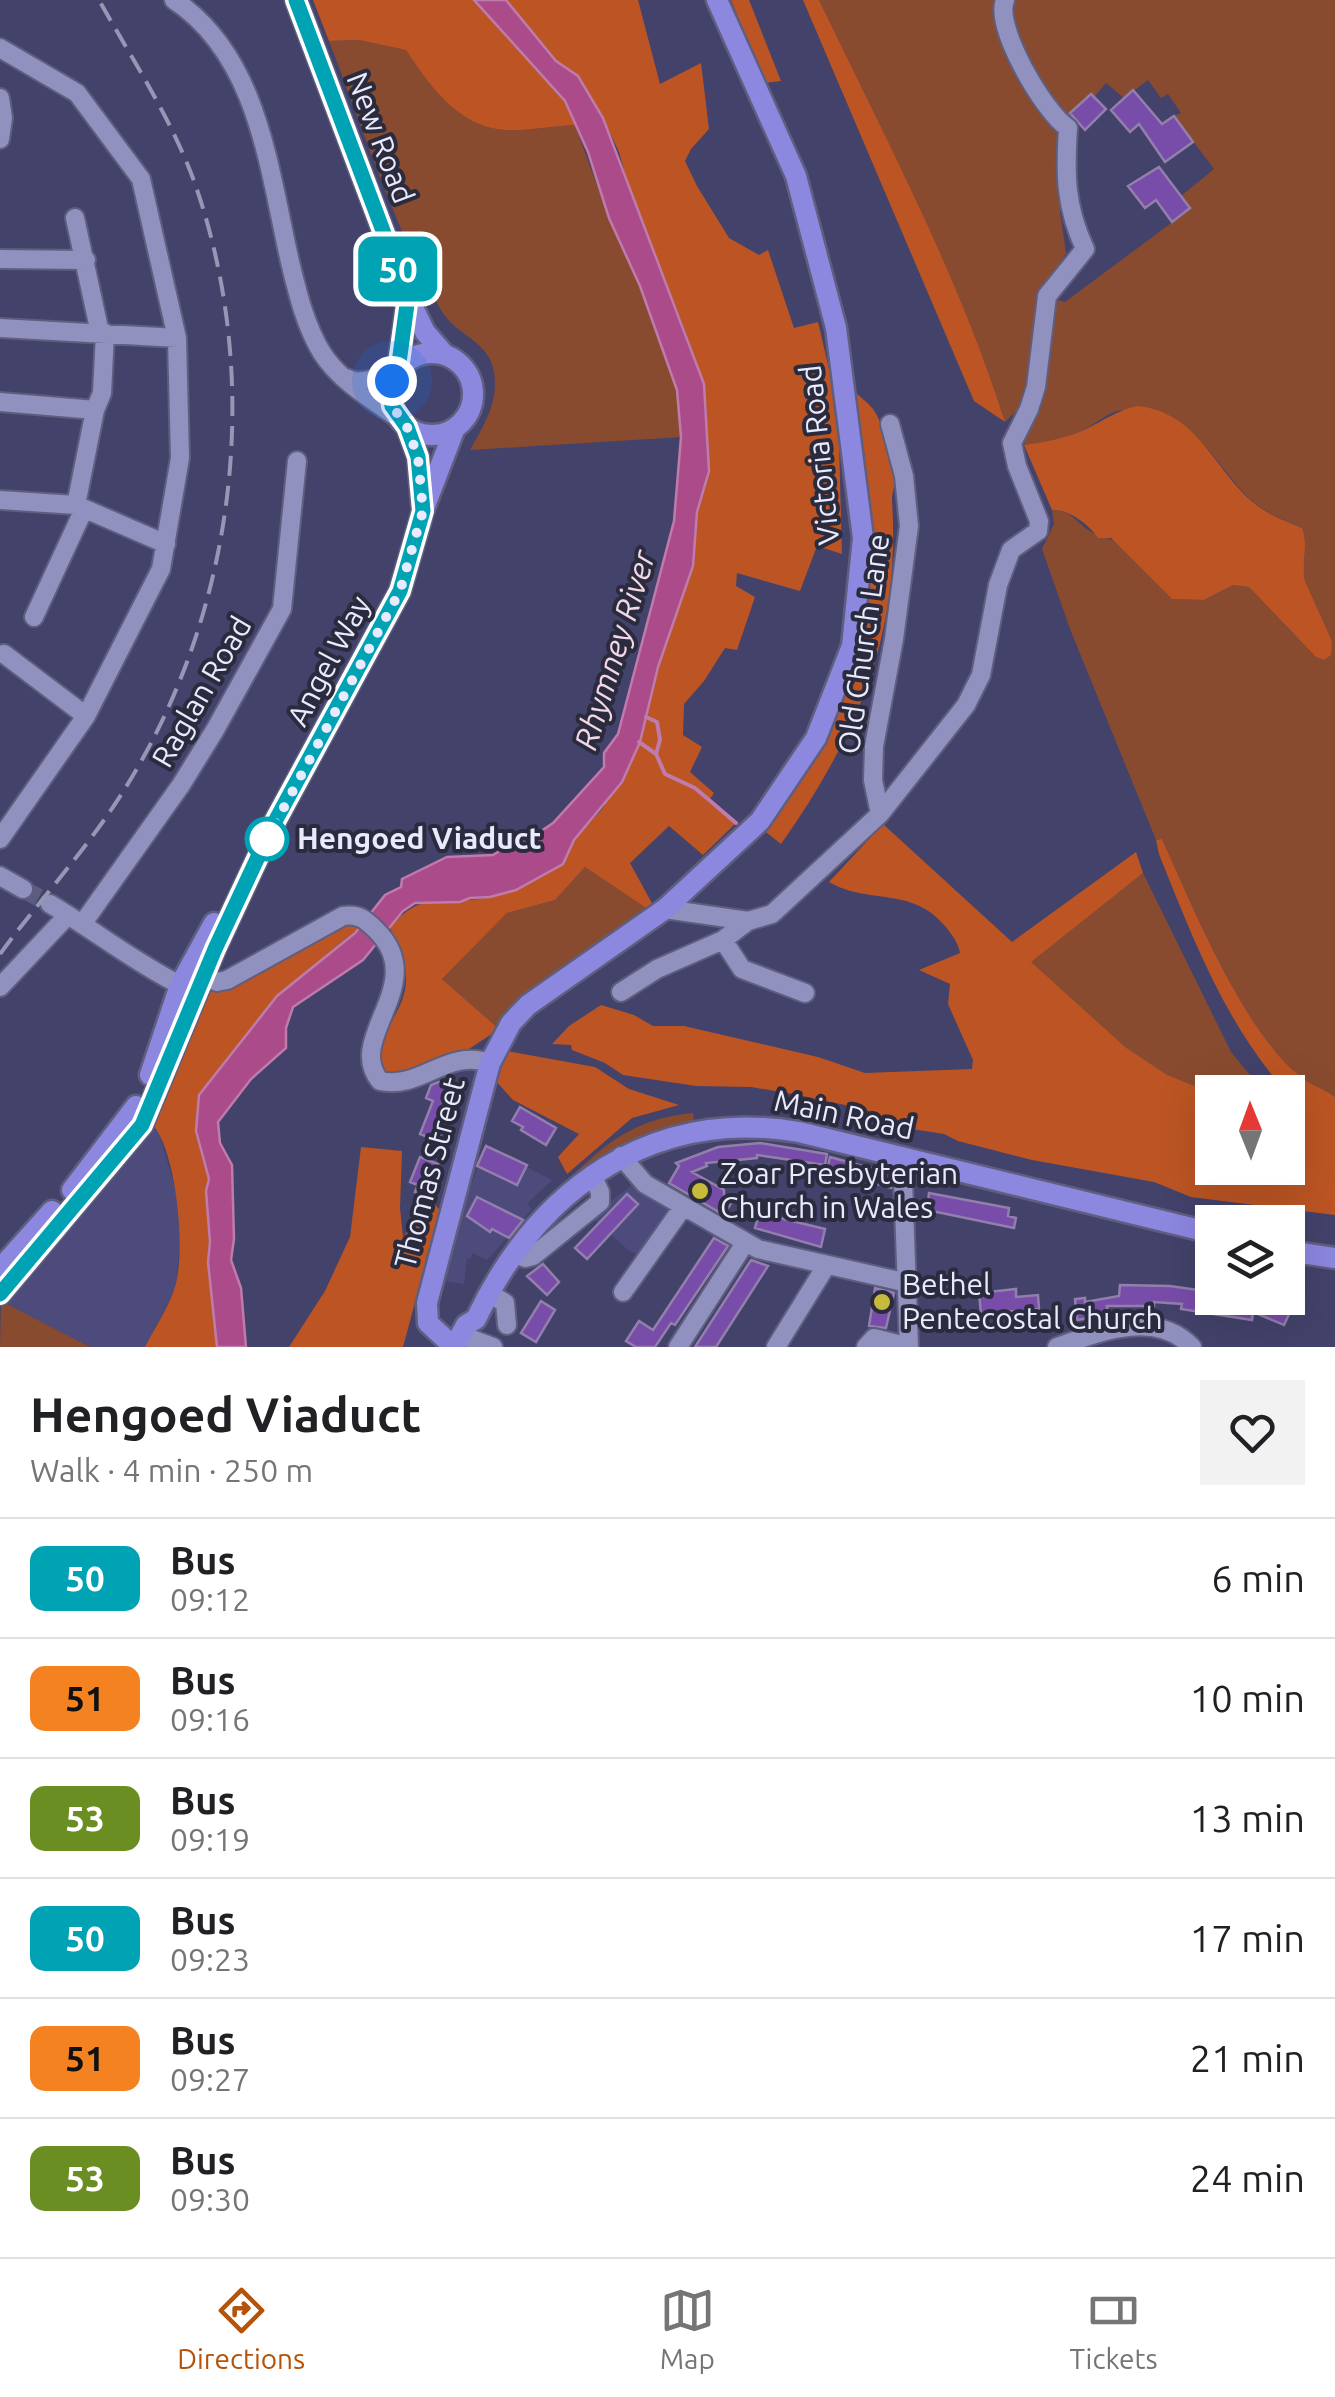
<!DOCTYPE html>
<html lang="en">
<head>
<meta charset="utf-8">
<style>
	:root { --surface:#fff; --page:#f2f2f2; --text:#202124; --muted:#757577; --line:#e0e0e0; --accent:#b45309 }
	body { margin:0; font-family:Ubuntu,sans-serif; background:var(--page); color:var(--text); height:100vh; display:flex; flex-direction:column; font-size:38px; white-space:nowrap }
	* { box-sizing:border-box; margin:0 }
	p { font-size:32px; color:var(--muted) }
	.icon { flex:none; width:55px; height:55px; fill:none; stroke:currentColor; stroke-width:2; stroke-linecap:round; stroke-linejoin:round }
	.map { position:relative; height:1347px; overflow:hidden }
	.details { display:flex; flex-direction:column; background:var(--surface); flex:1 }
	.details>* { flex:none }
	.badge { padding:0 20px; border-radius:15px; font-size:35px; line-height:65px }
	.needle { width:65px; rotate:359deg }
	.buttons { position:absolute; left:1195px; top:1075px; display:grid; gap:20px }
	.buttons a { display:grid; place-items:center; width:110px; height:110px; border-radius:0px; background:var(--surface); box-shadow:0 10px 40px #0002; font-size:50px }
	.you { position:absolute; width:50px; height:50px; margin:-25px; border:8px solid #fff; border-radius:50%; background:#1a73e8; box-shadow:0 0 0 15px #1a73e833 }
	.map>.badge { position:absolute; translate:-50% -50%; box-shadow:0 0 0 5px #fff }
	.round { display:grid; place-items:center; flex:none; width:105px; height:105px; border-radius:0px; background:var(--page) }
	.summary { display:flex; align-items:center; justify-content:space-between; height:170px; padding:0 30px }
	h1 { font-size:48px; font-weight:700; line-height:75px }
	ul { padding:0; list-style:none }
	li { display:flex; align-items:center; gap:30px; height:120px; padding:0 30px; border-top:2px solid var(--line) }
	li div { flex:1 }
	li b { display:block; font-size:38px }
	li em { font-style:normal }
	li .badge { min-width:110px; font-weight:700; text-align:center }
	.tab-bar { display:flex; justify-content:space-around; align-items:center; height:140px; border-top:2px solid var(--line); background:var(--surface); font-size:28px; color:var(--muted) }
	.tab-bar a { display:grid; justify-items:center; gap:5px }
	.tab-bar .on { color:var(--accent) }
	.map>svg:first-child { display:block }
	.built { fill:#4c4b7b }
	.green { fill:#894b2f }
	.forest { fill:#bc5523 }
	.water { fill:#ac4b89; stroke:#be7bac; stroke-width:2.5 }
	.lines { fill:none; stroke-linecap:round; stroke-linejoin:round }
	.stream { stroke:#be7bac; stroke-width:4 }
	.building { fill:#784ca9; stroke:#927fab; stroke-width:2.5 }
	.minor-tunnel { stroke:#5c5b81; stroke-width:18; stroke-dasharray:18 9; stroke-linecap:butt }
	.minor-casing { stroke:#5f5e7f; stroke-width:22 }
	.major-casing { stroke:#5f5e7f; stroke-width:25 }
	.minor { stroke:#9091bf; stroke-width:18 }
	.major { stroke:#8c87df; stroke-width:20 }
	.rail { stroke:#9696b5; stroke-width:4; stroke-dasharray:20 10; stroke-linecap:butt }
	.line-casing { stroke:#fff; stroke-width:22 }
	.line { stroke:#00a3b4; stroke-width:15 }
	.walk { stroke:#e9eafe; stroke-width:10; stroke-dasharray:0 18 }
	.stop-dot { fill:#fff; stroke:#00a3b4; stroke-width:5 }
	.poi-dot { fill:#c7bb3b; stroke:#2b2b3e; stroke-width:4 }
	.labels { text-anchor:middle; stroke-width:8; stroke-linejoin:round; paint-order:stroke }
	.street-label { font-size:30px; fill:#e9eafe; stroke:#2b2b3e }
	.stop-label { font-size:30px; font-weight:bold; fill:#e9eafe; stroke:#2b2b3e; text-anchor:start }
	.poi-label { font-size:30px; fill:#e9eafe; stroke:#2b2b3e; text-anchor:start }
	.water-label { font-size:32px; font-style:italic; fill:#f2d7e6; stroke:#2b2b3e }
</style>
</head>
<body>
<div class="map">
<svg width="1335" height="1347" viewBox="0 0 1335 1347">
	<rect width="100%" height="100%" fill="#43426b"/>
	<path class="built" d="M 150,1121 L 158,1129 L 176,1191 L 181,1230 L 176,1288 L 145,1347 L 90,1347 L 1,1301 Z
		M 486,1146 L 552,1180 L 527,1204 L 532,1209 L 487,1260 L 473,1253 L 470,1259 L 467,1258 L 464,1284 L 444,1281 L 468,1193 Z
		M 632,1185 L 677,1210 L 643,1257 L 628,1250 L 591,1216 Z"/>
	<path class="green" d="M 819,0 L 997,0 L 995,27 L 1018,71 L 1061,131 L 1060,212 L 1066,253 L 1053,277 L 1024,403 L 1005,422 C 959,276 884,139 819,0 Z
		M 1012,0 L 1335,0 L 1335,1097 C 1325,1089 1312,1086 1302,1079 C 1246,1036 1192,905 1162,839 L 1156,840 L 1070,629 L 1042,549 L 1054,524 L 1052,510 C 1071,510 1075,521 1088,530 C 1096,536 1109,537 1119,544 L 1172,599 L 1204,600 L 1233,585 L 1249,587 L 1316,657 L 1324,660 L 1332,641 L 1305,581 C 1301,564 1309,545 1302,528 C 1284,520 1264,513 1249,498 C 1208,456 1193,408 1124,410 C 1110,410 1096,424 1083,430 C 1064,439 1045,442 1024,445 L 1058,300 L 1065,302 L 1190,209 L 1181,196 L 1214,169 L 1174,116 L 1181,113 L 1168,94 L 1161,98 L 1148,80 L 1124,98 L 1106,83 L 1094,97 L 1091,94 L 1070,114 L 1065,123 L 1043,93 L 1008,18 Z
		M 359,40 L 406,50 C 429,85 458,127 505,130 C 528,131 552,126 575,125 L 609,218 L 640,286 L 668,363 L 677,390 L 681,437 L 470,450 C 484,425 499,402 494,372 C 489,340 456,336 441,310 C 396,232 362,126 329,41 Z
		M 585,867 L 649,910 L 499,1029 L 442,979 L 507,913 L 555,900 Z
		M 1143,873 L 1231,1052 L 1264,1092 C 1248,1092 1225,1096 1211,1093 C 1147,1080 1077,1004 1030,962 Z
		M 693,1113 L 694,1123 L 627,1144 L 578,1175 L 539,1209 C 590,1160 618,1120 693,1113 Z
		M 1,1301 L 90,1347 L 0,1347 Z"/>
	<path class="forest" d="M 313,0 L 473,0 L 564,101 L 575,125 C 552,126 528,131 505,130 C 458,127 429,85 406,50 L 359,40 L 329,41 Z
		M 506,0 L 638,0 L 660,84 L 701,63 L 709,129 L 691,149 L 685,161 L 697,186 L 729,238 L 759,255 L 768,250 L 794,328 L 818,322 L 838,407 L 842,554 L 817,546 L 800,591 L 737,573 L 736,586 L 755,597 L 737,650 L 725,648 L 704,681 L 684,704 L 683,735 L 702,747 L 690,772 L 714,793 L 708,802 L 736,823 L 703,855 L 669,826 L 630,863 L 654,907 L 649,910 L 585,867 L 555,900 L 507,913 L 442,979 L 499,1029 L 463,1053 L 397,1077 L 386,1075 C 368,1036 405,1018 406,980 C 407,964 397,942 390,928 C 423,887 447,907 490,897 C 515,891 540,875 563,864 L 574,840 L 603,808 L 640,742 L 658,667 L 693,566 L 697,512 L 709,471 L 706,403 L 703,384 L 683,325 L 635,209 L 619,152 L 603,118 L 578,76 L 556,61 Z
		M 731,0 L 749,0 L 781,81 L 765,83 Z
		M 803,0 L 819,0 C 885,138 959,276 1005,422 L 974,401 Z
		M 853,390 C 860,397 870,404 875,412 C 881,420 895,467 895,478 C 895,486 892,492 892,500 C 901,635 857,736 781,844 L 762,829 L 853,671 L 871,539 L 869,499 Z
		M 1138,406 C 1199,413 1213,469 1254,503 C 1268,515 1286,521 1302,528 C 1309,544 1301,564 1305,581 L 1332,641 L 1331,655 L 1324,660 L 1316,657 L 1249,587 L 1233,585 L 1204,600 L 1172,599 L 1111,538 L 1098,538 C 1090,526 1070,509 1052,510 L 1024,445 C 1046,442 1066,438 1086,429 C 1105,420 1117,410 1138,406 Z
		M 883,824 L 1012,942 L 1136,852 L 1143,873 L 1031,962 L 1125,1047 L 1167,1075 L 1212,1093 L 1212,1168 L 1288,1168 L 1288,1092 L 1264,1092 L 1276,1080 C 1221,1013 1191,934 1159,854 L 1156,840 L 1162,839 C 1192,905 1245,1035 1302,1078 C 1312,1086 1325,1089 1335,1097 L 1335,1215 L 1191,1197 L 1154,1182 L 1032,1160 L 958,1141 L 944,1134 L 912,1129 L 864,1109 L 793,1094 L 751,1087 L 696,1086 L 623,1075 L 605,1063 L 572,1050 L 571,1045 L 552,1044 L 569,1026 L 601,1005 L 634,1015 L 653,1026 L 684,1026 L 818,1057 L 865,1073 L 972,1069 L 973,1060 L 948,1004 L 950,984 L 919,970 L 960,953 C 958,942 952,935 945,926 C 912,886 868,905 829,882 Z
		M 342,925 L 360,927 L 277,996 L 199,1095 L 196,1131 L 209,1179 L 206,1191 L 210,1242 L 208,1262 L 217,1347 L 145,1347 C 154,1329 167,1310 174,1290 C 187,1254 177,1148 150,1121 L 177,1068 L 201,994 L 246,982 Z
		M 506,1051 L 595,1067 L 629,1089 L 679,1105 L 632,1118 L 567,1174 L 558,1157 L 579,1134 L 513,1100 L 495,1080 Z
		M 361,1147 L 402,1151 L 400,1208 L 403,1237 L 431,1201 L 440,1210 L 403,1347 L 289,1347 L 325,1291 L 350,1237 Z"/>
	<path class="water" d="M 474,0 L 506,0 L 556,61 L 578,76 L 603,118 L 704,384 L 709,471 L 697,512 L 693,566 L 658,667 L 640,742 L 622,782 L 574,840 L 563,864 L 516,890 L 490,897 L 470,898 L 460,902 L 415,903 L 403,911 L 363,960 L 293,1007 L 286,1028 L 286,1048 L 251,1079 L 218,1122 L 220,1143 L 232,1165 L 234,1239 L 231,1260 L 241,1288 L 246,1347 L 217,1347 L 208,1262 L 210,1242 L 206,1191 L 209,1179 L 196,1131 L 199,1095 L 277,996 L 355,933 L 385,895 L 401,887 L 402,879 L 447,857 L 493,855 L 516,840 L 525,842 L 553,823 L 604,767 L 604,753 L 618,734 L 674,521 L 681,437 L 677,390 L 640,286 L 609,218 L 588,152 L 565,101 Z"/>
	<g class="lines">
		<path class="stream" d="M 646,717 L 657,722 L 660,740 L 656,754
			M 639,742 L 656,754 L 665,774 L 695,788 L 736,823"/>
	</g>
	<path class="building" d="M 1133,90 L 1162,124 L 1174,116 L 1193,142 L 1165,162 L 1139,124 L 1130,132 L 1111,110 Z
		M 1091,94 L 1106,109 L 1085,130 L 1070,113 Z
		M 1159,167 L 1190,208 L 1172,222 L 1156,200 L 1145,208 L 1128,186 Z
		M 441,1081 L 452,1085 L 450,1089 L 457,1092 L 438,1141 L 420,1134 L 433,1101 L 426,1098 L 431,1085 Z
		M 520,1107 L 556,1128 L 546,1145 L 521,1130 L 523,1127 L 512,1121 Z
		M 760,1143 L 827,1154 L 825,1165 L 757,1155 L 757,1158 L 706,1163 L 707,1166 L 692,1172 L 724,1190 L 724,1199 L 731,1203 L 724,1215 L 669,1183 L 679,1166 L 676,1163 L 718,1147 Z
		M 486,1146 L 527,1165 L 517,1185 L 477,1166 Z
		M 420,1157 L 438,1164 L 425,1196 L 415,1192 L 418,1185 L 410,1182 Z
		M 830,1157 L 892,1174 L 891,1188 L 827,1170 Z
		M 929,1193 L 1009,1208 L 1008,1216 L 1016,1218 L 1014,1228 L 927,1210 Z
		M 627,1194 L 638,1204 L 587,1259 L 575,1248 Z
		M 477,1197 L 523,1220 L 509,1238 L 492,1229 L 490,1232 L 467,1216 Z
		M 759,1213 L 825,1229 L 821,1247 L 755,1228 Z
		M 714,1238 L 728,1246 L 675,1325 L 671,1323 L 655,1347 L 636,1347 L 626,1341 L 639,1321 L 653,1330 Z
		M 751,1260 L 768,1266 L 716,1347 L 695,1347 Z
		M 543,1264 L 559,1282 L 547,1295 L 527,1276 Z
		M 1120,1285 L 1170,1286 L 1212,1292 L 1212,1298 L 1275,1302 L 1291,1310 L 1284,1325 L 1253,1312 L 1252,1320 L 1181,1309 L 1182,1304 L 1154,1302 L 1154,1306 L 1107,1306 L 1108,1315 L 1077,1320 L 1075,1299 L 1085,1298 L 1085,1302 L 1119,1296 Z
		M 875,1288 L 894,1293 L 886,1328 L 869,1326 Z
		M 1016,1289 L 1016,1297 L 1038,1295 L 1039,1309 L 981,1314 L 979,1293 Z
		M 541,1301 L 555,1310 L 536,1342 L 521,1333 Z"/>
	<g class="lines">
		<path class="minor-tunnel" d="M 23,889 L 50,904"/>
		<g class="minor-casing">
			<path id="minor" d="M 174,0 C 260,57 269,173 291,266 C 298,295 306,327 322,353 C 340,381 371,399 398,418
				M 0,48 L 77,93 L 141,179 L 177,338 L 180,458 L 161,569 L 86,716 L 0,839
				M 0,98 L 3,118 L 0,139
				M 75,218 L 100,333
				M 0,259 L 86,260
				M 0,328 L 177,338
				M 346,378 L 356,382 L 394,377
				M 0,402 L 95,410 L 76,505
				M 95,410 L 102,393 L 105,333
				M 0,500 L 76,505 L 166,544
				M 34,617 L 84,509
				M 4,654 L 86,716
				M 880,814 L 873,780 L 874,746 L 894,639 L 909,526 L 904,476 L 890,424
				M 0,876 L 23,889
				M 50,904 C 94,930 134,962 180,985
				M 665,909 L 748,921 L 772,914 L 880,814 L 966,705 L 981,675 L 998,585 L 1011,550 L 1038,531 L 1039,521 L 1017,466 L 1012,443 L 1029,409 L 1036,387 L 1047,296 L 1085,249 C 1065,206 1065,174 1068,128 C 1044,112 994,27 1005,0
				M 748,921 L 723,940 L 742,969 L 805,993
				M 83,923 L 181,785 L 215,730 L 282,609 L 297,461
				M 203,976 L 217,982 L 227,980 L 343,916 C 359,914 365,919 376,930 C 431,984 344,1038 380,1081 C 421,1090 447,1048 490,1063
				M 0,987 L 68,915
				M 621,992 L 657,969 L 723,940
				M 621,1156 L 645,1184 L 758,1249 L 908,1283
				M 903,1179 L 909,1347
				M 517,1252 L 525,1258 L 533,1256 L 600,1202 L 600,1192 L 592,1175
				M 623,1292 L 683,1207
				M 489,1293 L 505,1303 L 507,1325
				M 461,1335 L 493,1347
				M 678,1347 L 745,1243
				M 776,1347 L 826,1266
				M 866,1347 L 874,1338 L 909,1347
				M 1057,1347 C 1099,1332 1156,1309 1192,1347"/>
		</g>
		<g class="major-casing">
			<path id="major" d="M 296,0 L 408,297 L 425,332 L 445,355
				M391 394a41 41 0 1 1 82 0a41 41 0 1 1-82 0Z
				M 398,370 L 408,297
				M 407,427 L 418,457 L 422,504
				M 150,1075 L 180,985 L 214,923
				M 72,1190 L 136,1106
				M 1288,1251 L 1335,1258
				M 0,1269 L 52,1211
				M 0,1294 L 142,1125 L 215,949 L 272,827 L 400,591 L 423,511 L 455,428
				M 454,1347 L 428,1323 L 427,1303 L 490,1063 L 511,1023 L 528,1005 L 665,909 L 760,821 L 816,738 L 852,646 L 863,538 L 836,328 L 796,176 L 717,0
				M 454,1347 L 466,1325 L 476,1319 C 538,1189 651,1107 799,1132 L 1212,1233"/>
		</g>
		<use href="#minor" class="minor"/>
		<use href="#major" class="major"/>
		<path class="rail" d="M 0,954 C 36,905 77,860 111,810 C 234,629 267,387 194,181 C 171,118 132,59 99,0"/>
	</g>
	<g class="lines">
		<g class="line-casing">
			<path id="line" d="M 0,1294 L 142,1125 L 215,949 L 272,827 L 400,591 L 423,511 L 418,457 L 407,427 L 392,406 L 390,393 L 398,370 L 408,297 L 296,0"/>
		</g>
		<use href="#line" class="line"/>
		<path class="walk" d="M 267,839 L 400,591 L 418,528 L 423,511 L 418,457 L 407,427 L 392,406 L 392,381"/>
	</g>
	<circle class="stop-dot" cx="267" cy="839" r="20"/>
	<g class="poi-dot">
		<circle cx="700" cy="1191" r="10"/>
		<circle cx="882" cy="1302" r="10"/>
	</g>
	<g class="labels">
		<g class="street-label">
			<text transform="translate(380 138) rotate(69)" y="10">New Road</text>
			<text transform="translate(820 455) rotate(-96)" y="10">Victoria Road</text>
			<text transform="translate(864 644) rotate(-82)" y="10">Old Church Lane</text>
			<text transform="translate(329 661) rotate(-62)" y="10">Angel Way</text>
			<text transform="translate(202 692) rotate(-60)" y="10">Raglan Road</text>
			<text transform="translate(844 1115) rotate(12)" y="10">Main Road</text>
			<text transform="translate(430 1173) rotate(-75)" y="10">Thomas Street</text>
		</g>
		<g class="stop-label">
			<text x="297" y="849">Hengoed Viaduct</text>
		</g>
		<g class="poi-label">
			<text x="720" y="1184">Zoar Presbyterian<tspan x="720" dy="34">Church in Wales</tspan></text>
			<text x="902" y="1295">Bethel<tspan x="902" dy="34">Pentecostal Church</tspan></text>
		</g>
		<g class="water-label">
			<text transform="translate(615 650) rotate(-73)" y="11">Rhymney River</text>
		</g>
	</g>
</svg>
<div class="buttons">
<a><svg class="needle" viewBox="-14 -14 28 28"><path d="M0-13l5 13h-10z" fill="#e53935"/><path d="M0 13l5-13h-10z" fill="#757577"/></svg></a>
<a><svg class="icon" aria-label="layers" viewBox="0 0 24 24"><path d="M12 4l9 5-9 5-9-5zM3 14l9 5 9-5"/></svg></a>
</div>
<div class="you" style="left:392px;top:381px"></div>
<b class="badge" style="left:398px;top:269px;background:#00a3b4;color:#fff">50</b>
</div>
<section class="details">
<div class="summary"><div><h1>Hengoed Viaduct</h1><p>Walk · 4 min · 250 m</p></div><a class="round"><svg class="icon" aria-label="heart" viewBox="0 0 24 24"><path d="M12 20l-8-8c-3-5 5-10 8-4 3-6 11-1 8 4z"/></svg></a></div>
<ul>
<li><span class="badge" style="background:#00a3b4;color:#fff">50</span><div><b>Bus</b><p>09:12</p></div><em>6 min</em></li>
<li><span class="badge" style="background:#f58220;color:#111">51</span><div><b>Bus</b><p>09:16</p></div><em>10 min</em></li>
<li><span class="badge" style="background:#6b8e23;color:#fff">53</span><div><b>Bus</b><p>09:19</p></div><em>13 min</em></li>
<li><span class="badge" style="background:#00a3b4;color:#fff">50</span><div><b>Bus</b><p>09:23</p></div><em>17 min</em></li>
<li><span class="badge" style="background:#f58220;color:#111">51</span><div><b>Bus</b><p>09:27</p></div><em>21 min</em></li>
<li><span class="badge" style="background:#6b8e23;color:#fff">53</span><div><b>Bus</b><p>09:30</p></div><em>24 min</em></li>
</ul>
</section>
<nav class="tab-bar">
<a class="on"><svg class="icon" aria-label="directions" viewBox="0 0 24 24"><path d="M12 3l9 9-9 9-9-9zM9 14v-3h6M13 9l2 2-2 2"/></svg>Directions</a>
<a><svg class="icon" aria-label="map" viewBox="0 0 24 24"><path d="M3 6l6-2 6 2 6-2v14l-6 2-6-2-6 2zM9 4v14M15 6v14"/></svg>Map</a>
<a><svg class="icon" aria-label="tickets" viewBox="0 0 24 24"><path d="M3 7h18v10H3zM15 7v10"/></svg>Tickets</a>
</nav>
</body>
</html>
